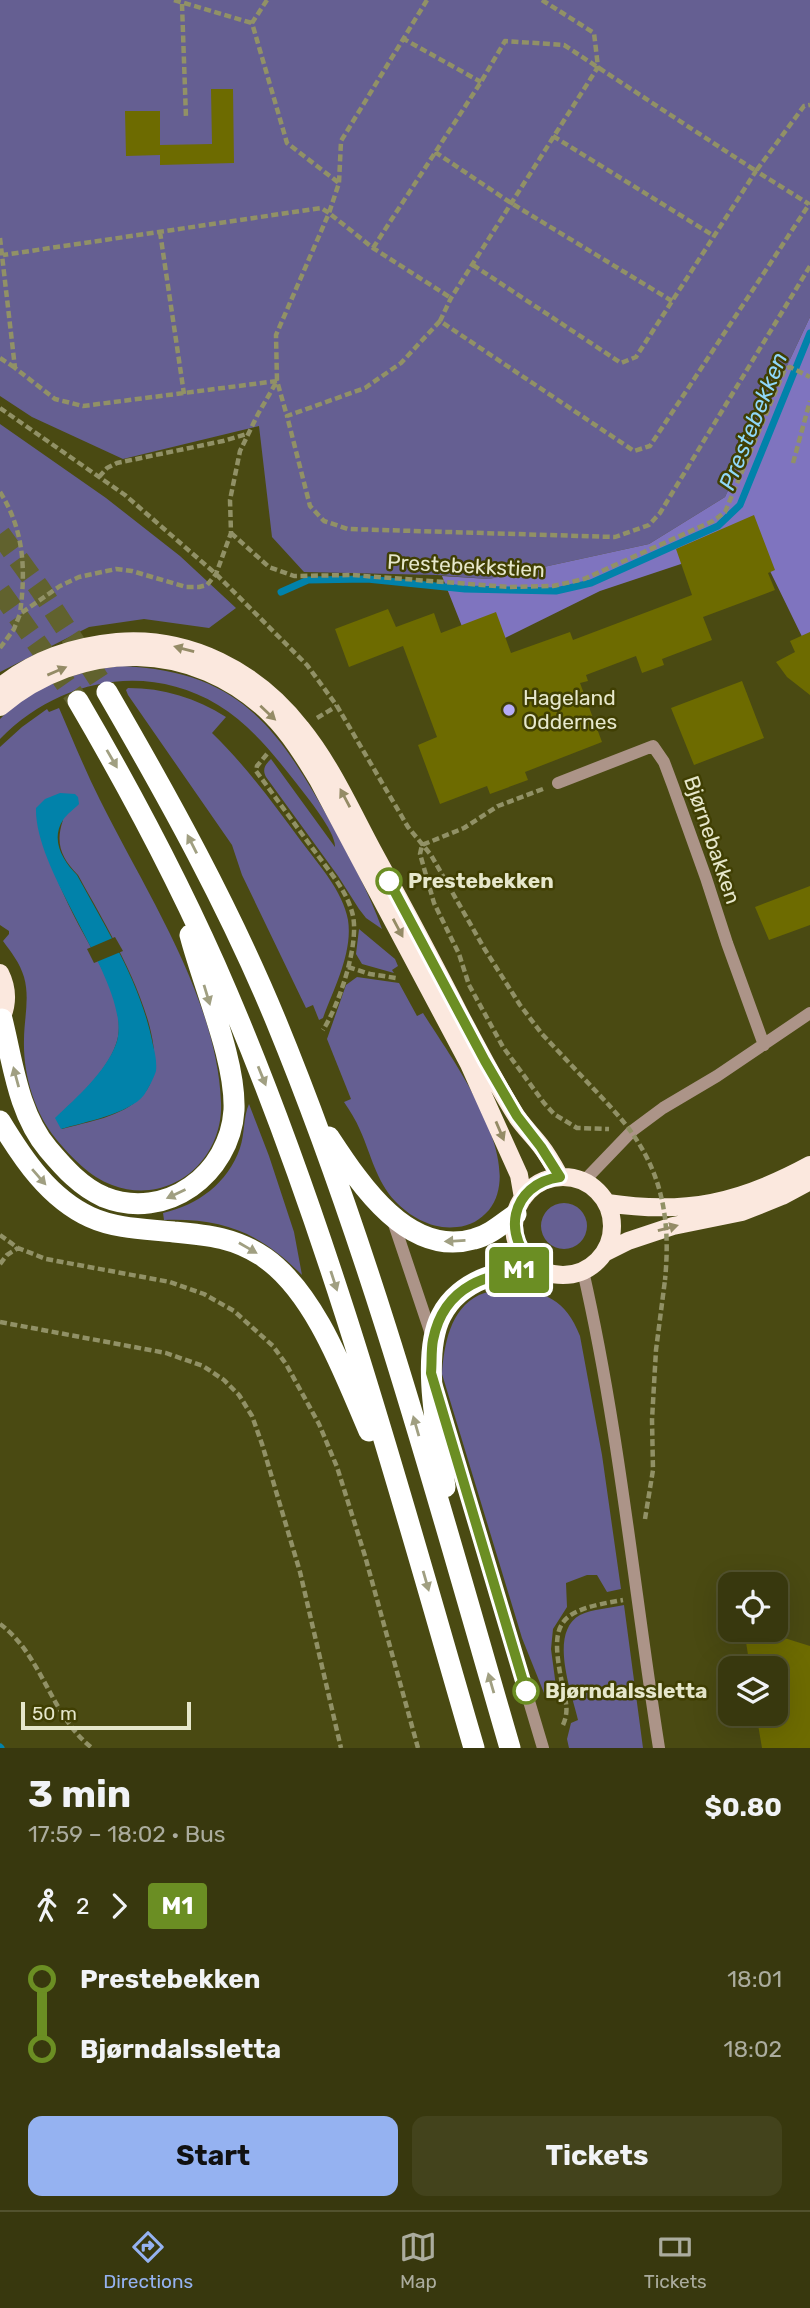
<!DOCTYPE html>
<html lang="en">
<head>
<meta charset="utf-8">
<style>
	:root { --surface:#38380e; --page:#43431c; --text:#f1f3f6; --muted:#abac9e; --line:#52522e; --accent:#95b2f1 }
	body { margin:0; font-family:Rubik,sans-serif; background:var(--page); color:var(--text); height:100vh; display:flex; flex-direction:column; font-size:26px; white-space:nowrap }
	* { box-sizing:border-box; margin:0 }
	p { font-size:23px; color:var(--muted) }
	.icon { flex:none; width:38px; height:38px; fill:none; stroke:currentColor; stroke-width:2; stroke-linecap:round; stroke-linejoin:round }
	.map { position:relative; height:1748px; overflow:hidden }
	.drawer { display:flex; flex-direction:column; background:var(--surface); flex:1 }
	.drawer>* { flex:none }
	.badge { padding:0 14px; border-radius:5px; font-size:24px; line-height:46px }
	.tools { position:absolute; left:718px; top:1572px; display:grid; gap:14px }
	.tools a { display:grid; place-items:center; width:70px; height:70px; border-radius:14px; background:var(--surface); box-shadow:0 7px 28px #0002,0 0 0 2px var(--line); font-size:35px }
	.scale { position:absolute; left:21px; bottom:18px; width:170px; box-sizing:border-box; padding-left:7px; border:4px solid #e6e7cb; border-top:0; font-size:19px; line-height:24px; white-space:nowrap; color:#e6e7cb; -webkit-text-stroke:5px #403f03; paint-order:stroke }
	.map>.badge { position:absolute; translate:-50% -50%; box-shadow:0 0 0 4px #fff }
	.legs { display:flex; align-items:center; gap:10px; height:77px; padding:0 28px; font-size:23px }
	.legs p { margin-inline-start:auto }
	.head { display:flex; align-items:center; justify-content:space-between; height:119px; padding:0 28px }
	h1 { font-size:38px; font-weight:700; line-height:52px }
	.action { display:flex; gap:14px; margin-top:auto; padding:14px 28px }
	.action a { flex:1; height:80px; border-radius:14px; background:var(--accent); color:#111; font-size:28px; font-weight:700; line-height:80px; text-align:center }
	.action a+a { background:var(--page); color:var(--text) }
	ul { padding:0 28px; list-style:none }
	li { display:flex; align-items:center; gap:24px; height:70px; font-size:26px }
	li i { display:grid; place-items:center; width:10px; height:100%; margin:0 9px; background:currentColor }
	li i::after { content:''; width:18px; height:18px; margin:-9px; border:5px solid; border-radius:50%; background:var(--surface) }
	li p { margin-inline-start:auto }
	li:first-child i { background:linear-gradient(#0000 50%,currentColor 0) }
	li:last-child i { background:linear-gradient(currentColor 50%,#0000 0) }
	.tab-bar { display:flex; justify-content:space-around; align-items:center; height:98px; border-top:2px solid var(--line); background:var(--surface); font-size:19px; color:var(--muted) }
	.tab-bar a { display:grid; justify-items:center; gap:4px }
	.tab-bar .selected { color:var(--accent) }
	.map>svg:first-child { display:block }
	.green { fill:#655f92; fill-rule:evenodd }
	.forest { fill:#7f74bf }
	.water { fill:#0182aa }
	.pier { fill:#4a4a12 }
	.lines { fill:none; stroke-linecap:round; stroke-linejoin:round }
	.stream { stroke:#0182aa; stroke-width:7 }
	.building { fill:#6d6b00 }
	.highway-tunnel { stroke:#61622e; stroke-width:21; stroke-dasharray:21 10; stroke-linecap:butt }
	.path { stroke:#919166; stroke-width:4.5; stroke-dasharray:7 3.5; stroke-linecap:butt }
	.minor { stroke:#ac9488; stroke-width:12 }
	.major { stroke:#fbe8de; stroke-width:18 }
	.highway { stroke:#fff; stroke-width:21 }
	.path-bridge { stroke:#919166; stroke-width:4.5; stroke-dasharray:7 3.5; stroke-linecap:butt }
	.oneway { fill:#948b66 }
	.oneway2 { fill:#a09f81 }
	.line-1-casing { stroke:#fff; stroke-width:16 }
	.line-1 { stroke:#6b8e23; stroke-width:10 }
	.poi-dot { fill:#b5acf8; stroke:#403f03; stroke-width:2.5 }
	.stop-1-dot { fill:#fff; stroke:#6b8e23; stroke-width:3.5 }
	.labels { text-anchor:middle; stroke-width:5; stroke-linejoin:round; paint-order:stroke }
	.street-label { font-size:21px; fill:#e6e7cb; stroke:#403f03 }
	.poi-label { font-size:21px; fill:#e6e7cb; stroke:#403f03; text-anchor:start }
	.stop-label { font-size:21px; font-weight:bold; fill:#e6e7cb; stroke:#403f03; text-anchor:start }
	.water-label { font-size:23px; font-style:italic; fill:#8fd7f8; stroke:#403f03 }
</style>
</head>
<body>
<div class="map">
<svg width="810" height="1748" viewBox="0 0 810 1748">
	<rect width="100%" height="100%" fill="#4a4a12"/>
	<path class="green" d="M 0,0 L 810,0 L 810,317 L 725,497 L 649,544 L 489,579 L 437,575 L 304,572 L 272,537 L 259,426 L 123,459 L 32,417 L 0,396 Z
		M 0,424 L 106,498 L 180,556 L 236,608 L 209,628 L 144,619 L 89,627 L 0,672 Z
		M 122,666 C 240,671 278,728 331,823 C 350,858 369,892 382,929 L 366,918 L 359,909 L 338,876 L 266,777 C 262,769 265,765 271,759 L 335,847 C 336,832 307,797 297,784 C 274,755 251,725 218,705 C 145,661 58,680 0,739 L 0,719 C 33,686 77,671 122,666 Z
		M 128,688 C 164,688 196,698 226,717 L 212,733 C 246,766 273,803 301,841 C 318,864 343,891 348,920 C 353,952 334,988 323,1018 L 319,1020 L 313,1005 L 306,1008 L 242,875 L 232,845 L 128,695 L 126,690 Z
		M 59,708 C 72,738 85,770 100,800 C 145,891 217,998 221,1102 C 224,1160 170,1207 112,1185 C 90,1177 71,1157 56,1139 C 34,1112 23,1074 24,1040 C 24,1019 30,998 24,977 C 20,963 11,952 3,941 L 9,934 L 9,931 L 0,925 L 0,747 L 22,727 L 47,709 L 49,712 ZM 63,820 C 55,843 61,858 78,875 C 102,920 187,1053 141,1097 C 122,1117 87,1122 62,1129 L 56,1118 C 78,1097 106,1073 116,1044 C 130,1006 89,947 73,914 C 60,888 50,862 40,835 Z
		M 359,929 L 395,959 L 398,966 L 392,970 L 394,973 L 362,964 L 356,954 Z
		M 357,977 L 399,983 L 417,1016 L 423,1013 C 450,1056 528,1161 489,1210 C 480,1220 470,1226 457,1227 C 434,1230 411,1218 395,1201 C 376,1181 371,1154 360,1130 C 356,1120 350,1111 344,1102 L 351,1099 L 327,1039 L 346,985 Z
		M 249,1104 L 269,1156 L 294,1232 L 302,1275 C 260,1233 224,1218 164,1220 L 163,1213 C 198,1205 228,1183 240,1148 C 245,1134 243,1117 249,1104 Z
		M541 1226a23 23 0 1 1 46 0a23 23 0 1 1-46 0Z
		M 501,1289 C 542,1290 565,1297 580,1336 L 602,1455 L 621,1589 L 607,1592 L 597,1575 L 587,1575 L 566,1583 L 567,1607 L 553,1629 L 551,1649 L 557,1694 L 546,1698 L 522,1638 L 442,1374 C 444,1345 450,1309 479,1295 C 486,1292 494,1291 501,1289 Z
		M 624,1605 L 643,1748 L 569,1748 L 567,1739 L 571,1723 L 578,1720 C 572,1693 548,1633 580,1615 C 592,1609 611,1608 624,1605 Z"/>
	<path class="forest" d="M 810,317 L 810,653 L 769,569 L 726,549 L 600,591 L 481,650 L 482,677 L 442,576 L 489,579 L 649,544 L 725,497 Z"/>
	<path class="water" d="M 60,793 L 75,794 L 78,797 L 79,804 C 74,809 67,814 63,820 C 50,840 63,861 77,875 C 107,930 141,983 153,1045 C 155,1053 157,1062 156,1071 C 154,1078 148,1089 144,1095 C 129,1114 84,1122 61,1129 L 55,1118 C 77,1097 105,1073 116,1044 C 136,990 34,876 36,808 L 45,799 Z"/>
	<path class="pier" d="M 115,937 L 123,951 L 94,963 L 87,949 Z"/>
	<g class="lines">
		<path class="stream" d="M 281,592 L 308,580 L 367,579 L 465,589 L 556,591 L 591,583 L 718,526 L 740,505 L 810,333
			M 0,1747 L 1,1748"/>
	</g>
	<path class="building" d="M 211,89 L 233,89 L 234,163 L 160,165 L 160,155 L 126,156 L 125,111 L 160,111 L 160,145 L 212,144 Z
		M 754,515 L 775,570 L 768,573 L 775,590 L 703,617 L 712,640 L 662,659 L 664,665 L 642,673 L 636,656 L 586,675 L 588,681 L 580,683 L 602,742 L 525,772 L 528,780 L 490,794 L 487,786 L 440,804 L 418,745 L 437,737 L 403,646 L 349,667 L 335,629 L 388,609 L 396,627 L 434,613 L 441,633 L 496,612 L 511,653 L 570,632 L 573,640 L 692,595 L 676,549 Z
		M 810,632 L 810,695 L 787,677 L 776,662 L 795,652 L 790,641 Z
		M 742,681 L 764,738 L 694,765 L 671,708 Z
		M 810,886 L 810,925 L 769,940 L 755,907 Z
		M 744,1629 L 756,1629 L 810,1646 L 810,1748 L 762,1748 L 756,1713 L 775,1713 L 775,1668 L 750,1668 Z"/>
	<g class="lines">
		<path class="highway-tunnel" d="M 0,534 L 40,589 L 107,692
			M 0,591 L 78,701"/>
		<path class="path" d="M 174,0 L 252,23
			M 267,0 L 252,23 L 287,143 L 339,183
			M 427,0 L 341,141 L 339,183 L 329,213 L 373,248 L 451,298
			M 542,0 L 594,33 L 598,67 L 451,298 L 440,321 L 634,451 L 650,446 L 810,203
			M 182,4 L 186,118
			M 402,38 L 481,82
			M 553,136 L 714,236
			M 435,152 L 511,203 L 672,301
			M 160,232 L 184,394
			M 0,238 L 15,368 L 55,399 L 83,406 L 277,381 L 287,416
			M 373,248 L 481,82 L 505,41 L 564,45 L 756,171 L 804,106 L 810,105
			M 473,265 L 621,363 L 636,357 L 756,171 L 809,204
			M 440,321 L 401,363 L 365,388 L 287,416 L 310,506 L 324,521 L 348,529 L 615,537 L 649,525 L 660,513 L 810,266
			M 0,358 L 14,367
			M 0,408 L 125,495 L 216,574 L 307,665 L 337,706 L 408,827 L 431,855 L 484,948 L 520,1005 L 542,1034 L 607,1103
			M 793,463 L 810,401
			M 99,477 L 107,468 L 117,463 L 223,441 L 247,434
			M 0,492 C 24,530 26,569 20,613
			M 231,533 L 269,567 L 294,576 L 352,575 L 509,587 L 553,586 L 584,579 L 713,521 L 725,512 L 785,369 L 790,367 L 810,377
			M 0,648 L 14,629 L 20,614 L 60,586 L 79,577 L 116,569 L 132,571 L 186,587 L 199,587 L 207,585 L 216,574 L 231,533 L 230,500 L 240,451 L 258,414 L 277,381 L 276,335 L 329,213 L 321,208 L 3,255
			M 317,718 L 337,706
			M 267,754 L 257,766 L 256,771 C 276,798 296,826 316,853 C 329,871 346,890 352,912 C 361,941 339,1005 323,1030
			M 543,789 L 498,806 L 464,828 L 422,845 L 420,854 L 434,903 L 459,954 L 469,985 L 503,1047 L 544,1103 L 554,1114 L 577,1128 L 609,1129
			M 348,967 L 370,974 L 396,978
			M 0,1235 L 18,1248 L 46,1259 L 170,1282 L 204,1294 L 234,1311 L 273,1346 L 286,1364 L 319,1424 L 337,1467 L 365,1556 L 418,1748
			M 0,1264 L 7,1255 L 18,1248
			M 0,1322 L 166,1353 L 203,1366 L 224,1380 L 239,1395 L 252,1416 L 262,1444 L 300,1572 L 341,1748
			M 645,1519 L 653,1470 L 652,1420 L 656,1350 L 665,1280
			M 0,1624 C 43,1656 50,1715 92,1748
			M 563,1725 C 569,1711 566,1703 563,1688 C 549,1621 556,1611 623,1600"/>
		<path class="minor" d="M 558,783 L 653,746 L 664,762 L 673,786 L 706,878 L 727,943 L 764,1045
			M 584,1181 L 632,1131 L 663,1108 L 717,1076 L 810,1013
			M 392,1218 L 432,1337
			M 583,1271 C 619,1428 634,1589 659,1748
			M 441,1406 L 543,1748"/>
		<path class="major" d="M 0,687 C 33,660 75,646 117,642 C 189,636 257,671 301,728 C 331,765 351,810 373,851 C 403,906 432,960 460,1015 C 478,1049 496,1084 517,1117 C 524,1127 533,1136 540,1145 C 548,1155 554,1166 560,1177
			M 0,707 C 81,639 194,639 271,715 C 290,734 304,757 318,780 L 469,1064 L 519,1175 L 523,1198
			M 0,973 C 8,989 8,1005 0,1021
			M514 1226a49 49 0 1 1 98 0a49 49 0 1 1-98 0Z
			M 607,1203 C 686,1215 740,1203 810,1165
			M 604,1253 L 628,1241 L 673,1226 L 742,1212 L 782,1196 L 810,1181"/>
		<path class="highway" d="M 107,692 C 169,799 229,907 276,1021 C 373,1257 439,1504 510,1748
			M 78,701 C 133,795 184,891 227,992 C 331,1236 400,1494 474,1748
			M 2,1019 C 13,1063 18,1113 48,1149 C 64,1168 81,1187 104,1197 C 166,1222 230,1174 234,1110 C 236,1059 203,986 190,935
			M 0,1121 C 23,1159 49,1198 90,1217 C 116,1229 147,1229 174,1232 C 209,1235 236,1238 265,1258 C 316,1294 345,1376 369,1431
			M 329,1137 C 360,1184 408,1258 474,1239 C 490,1235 503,1223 516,1214
			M 445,1487 C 439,1442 420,1357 441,1316 C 450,1298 467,1285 485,1278 C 502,1271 520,1270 538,1268"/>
		<path class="path-bridge" d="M 607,1103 C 616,1113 626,1124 634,1136 C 665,1181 670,1228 665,1280"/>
	</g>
	<defs><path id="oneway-solid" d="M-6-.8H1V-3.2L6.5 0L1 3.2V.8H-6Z" transform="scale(1.75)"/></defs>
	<g class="oneway">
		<use href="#oneway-solid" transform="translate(184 649) rotate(-165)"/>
		<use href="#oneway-solid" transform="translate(57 671) rotate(-23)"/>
		<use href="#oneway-solid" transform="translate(268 713) rotate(43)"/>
		<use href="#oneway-solid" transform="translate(345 798) rotate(-118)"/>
		<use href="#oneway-solid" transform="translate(398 928) rotate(62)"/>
		<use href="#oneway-solid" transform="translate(500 1131) rotate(67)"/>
		<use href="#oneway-solid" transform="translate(668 1228) rotate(-15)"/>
	</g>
	<g class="oneway2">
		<use href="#oneway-solid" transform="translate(112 759) rotate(60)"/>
		<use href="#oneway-solid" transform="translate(192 844) rotate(-117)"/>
		<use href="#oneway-solid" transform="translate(207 995) rotate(73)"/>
		<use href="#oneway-solid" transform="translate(262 1076) rotate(68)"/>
		<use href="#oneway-solid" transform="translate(16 1077) rotate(-105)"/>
		<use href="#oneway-solid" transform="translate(39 1177) rotate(49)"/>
		<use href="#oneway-solid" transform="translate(176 1194) rotate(155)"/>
		<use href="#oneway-solid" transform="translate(455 1241) rotate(177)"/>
		<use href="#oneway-solid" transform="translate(248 1248) rotate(30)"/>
		<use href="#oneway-solid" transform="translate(334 1281) rotate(72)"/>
		<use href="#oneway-solid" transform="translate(416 1426) rotate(-106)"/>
		<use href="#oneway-solid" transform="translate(426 1581) rotate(74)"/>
		<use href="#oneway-solid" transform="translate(491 1683) rotate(-106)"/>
	</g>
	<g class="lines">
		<g class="line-1-casing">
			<path id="line-1" d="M 389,881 L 485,1061 L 517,1116 L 541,1147 L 560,1177 C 510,1184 500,1238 538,1268 C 489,1273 444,1284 433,1340 C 431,1350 432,1362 431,1373 L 526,1691"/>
		</g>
		<use href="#line-1" class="line-1"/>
	</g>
	<circle class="poi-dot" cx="509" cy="710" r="7"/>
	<g class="stop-1-dot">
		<circle cx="389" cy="881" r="12"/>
		<circle cx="526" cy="1691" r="12"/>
	</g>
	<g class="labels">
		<g class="street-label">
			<text transform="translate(466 566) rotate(3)" y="7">Prestebekkstien</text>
			<text transform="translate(712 840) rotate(71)" y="7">Bjørnebakken</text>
		</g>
		<g class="poi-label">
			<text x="523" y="705">Hageland<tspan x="523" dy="24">Oddernes</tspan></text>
		</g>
		<g class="stop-label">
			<text x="408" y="888">Prestebekken</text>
			<text x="545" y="1698">Bjørndalssletta</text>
		</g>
		<g class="water-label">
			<text transform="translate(753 421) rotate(-68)" y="8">Prestebekken</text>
		</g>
	</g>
</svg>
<div class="tools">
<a><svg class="icon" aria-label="locate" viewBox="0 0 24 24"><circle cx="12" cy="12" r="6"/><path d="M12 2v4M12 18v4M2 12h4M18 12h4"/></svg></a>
<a><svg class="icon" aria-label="layers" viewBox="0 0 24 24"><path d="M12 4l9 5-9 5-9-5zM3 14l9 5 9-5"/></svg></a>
</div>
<div class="scale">50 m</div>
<b class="badge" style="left:519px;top:1270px;background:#6b8e23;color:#fff">M1</b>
</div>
<section class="drawer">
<div class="head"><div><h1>3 min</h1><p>17:59 – 18:02 · Bus</p></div><b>$0.80</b></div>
<div class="legs"><svg class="icon" aria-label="walk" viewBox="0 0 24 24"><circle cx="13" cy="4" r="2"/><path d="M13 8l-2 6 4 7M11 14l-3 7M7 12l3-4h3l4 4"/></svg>2<svg class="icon" aria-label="forward" viewBox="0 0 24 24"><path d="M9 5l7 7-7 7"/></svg><b class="badge" style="background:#6b8e23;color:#fff">M1</b></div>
<ul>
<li><i style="color:#6b8e23"></i><b>Prestebekken</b><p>18:01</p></li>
<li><i style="color:#6b8e23"></i><b>Bjørndalssletta</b><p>18:02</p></li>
</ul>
<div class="action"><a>Start</a><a>Tickets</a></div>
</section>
<nav class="tab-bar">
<a class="selected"><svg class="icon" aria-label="directions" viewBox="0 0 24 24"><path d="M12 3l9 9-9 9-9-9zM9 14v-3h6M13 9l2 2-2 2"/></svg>Directions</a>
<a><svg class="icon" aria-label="map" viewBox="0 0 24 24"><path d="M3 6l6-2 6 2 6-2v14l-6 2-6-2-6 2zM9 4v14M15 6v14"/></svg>Map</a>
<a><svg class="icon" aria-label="tickets" viewBox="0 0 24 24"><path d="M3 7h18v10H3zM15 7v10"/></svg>Tickets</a>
</nav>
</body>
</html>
